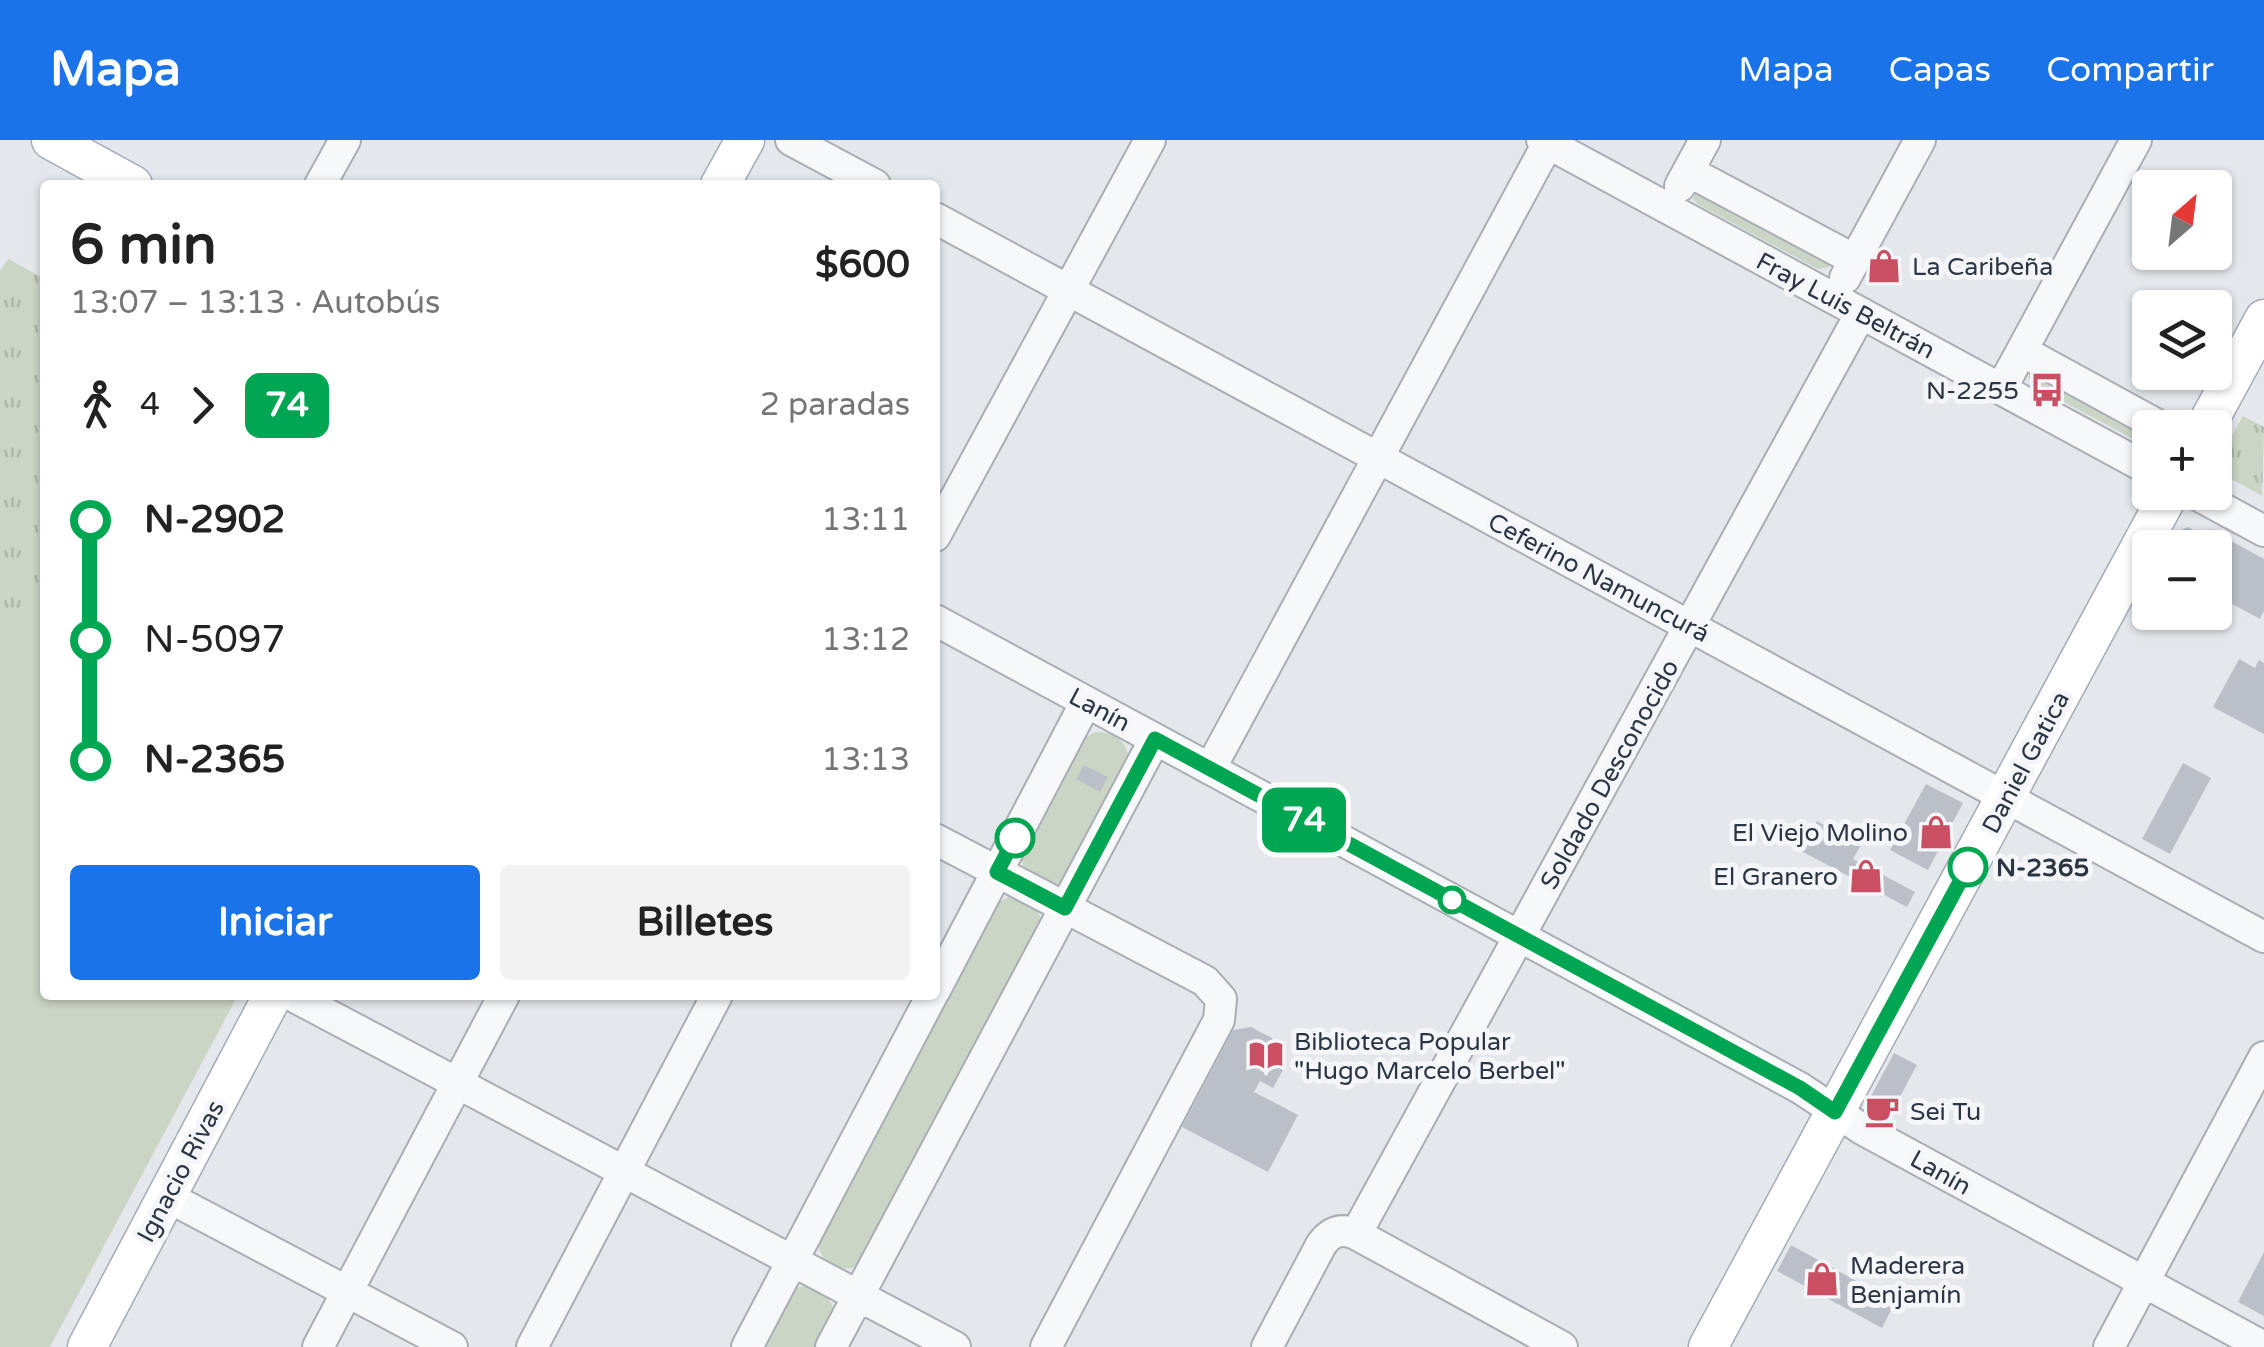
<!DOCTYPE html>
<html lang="es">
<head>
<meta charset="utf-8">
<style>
	:root { --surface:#fff; --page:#f2f2f2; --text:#222; --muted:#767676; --accent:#1a73e8 }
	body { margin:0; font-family:"Varela Round",sans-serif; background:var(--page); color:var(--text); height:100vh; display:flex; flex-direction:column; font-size:38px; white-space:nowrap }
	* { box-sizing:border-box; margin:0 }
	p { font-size:32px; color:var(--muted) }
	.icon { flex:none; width:55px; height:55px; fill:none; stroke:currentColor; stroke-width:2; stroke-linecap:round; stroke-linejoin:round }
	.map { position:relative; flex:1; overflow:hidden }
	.panel { position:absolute; left:40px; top:40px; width:900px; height:820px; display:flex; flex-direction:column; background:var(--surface); border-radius:10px; box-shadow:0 2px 8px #0004 }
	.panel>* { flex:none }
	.badge { padding:0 20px; border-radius:15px; font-size:35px; line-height:65px }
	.needle { width:65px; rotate:28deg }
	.buttons { position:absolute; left:2132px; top:30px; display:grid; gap:20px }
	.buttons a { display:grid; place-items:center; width:100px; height:100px; border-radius:10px; background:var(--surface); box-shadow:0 2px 8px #0004; font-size:50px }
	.map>.badge { position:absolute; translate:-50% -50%; box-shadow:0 0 0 5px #fff }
	.legs { display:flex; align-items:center; gap:15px; height:110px; padding:0 30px; font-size:32px }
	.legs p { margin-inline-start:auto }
	.summary { display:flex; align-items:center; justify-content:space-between; height:170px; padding:0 30px }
	h1 { font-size:55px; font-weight:800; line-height:75px }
	.cta { display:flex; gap:20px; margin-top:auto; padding:20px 30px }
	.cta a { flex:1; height:115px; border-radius:10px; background:var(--accent); color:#fff; font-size:40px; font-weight:800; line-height:115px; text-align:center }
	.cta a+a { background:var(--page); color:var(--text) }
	ul { padding:0 30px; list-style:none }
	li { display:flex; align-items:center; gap:35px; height:120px; font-size:38px }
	li i { display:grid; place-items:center; width:15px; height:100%; margin:0 12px; background:currentColor }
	li i::after { content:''; width:25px; height:25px; margin:-12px; border:8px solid; border-radius:50%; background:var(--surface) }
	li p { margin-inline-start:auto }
	li:first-child i { background:linear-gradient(#0000 50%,currentColor 0) }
	li:last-child i { background:linear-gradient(currentColor 50%,#0000 0) }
	header { display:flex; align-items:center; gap:60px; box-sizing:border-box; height:140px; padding:0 50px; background:var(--accent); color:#fff }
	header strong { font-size:48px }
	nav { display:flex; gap:55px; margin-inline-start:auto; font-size:35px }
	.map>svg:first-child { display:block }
	.grass { fill:url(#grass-tufts) }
	.park { fill:#cad5c5 }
	.building { fill:#bbc0c8 }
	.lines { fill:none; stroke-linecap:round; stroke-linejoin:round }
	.minor-casing { stroke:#a9aeb5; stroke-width:34 }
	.major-casing { stroke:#a4abb7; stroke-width:41 }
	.minor { stroke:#f7f8fa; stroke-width:30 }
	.major { stroke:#fff; stroke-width:38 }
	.line-1-casing { stroke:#fff; stroke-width:22 }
	.line-1 { stroke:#00a651; stroke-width:15 }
	.stop-1-dot { fill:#fff; stroke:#00a651; stroke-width:5 }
	.labels { text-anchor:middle; stroke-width:10; stroke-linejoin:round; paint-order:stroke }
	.poi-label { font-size:25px; fill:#2c3543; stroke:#f4f6f9; text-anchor:start }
	.street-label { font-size:25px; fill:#2c3543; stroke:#f4f6f9 }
	.stop-label { font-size:25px; font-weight:bold; fill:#2c3543; stroke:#f4f6f9; text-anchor:start }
</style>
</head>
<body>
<header>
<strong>Mapa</strong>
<nav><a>Mapa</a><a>Capas</a><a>Compartir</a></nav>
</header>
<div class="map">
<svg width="2264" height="1207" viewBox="0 0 2264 1207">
	<defs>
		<pattern id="grass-tufts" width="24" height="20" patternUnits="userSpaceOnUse" patternTransform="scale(2.5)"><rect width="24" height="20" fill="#cad5c5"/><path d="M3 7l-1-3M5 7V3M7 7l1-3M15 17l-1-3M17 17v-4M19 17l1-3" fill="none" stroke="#aeb7aa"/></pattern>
	</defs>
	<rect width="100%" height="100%" fill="#e4e7eb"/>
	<path class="grass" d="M 8,119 L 45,139 L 45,468 L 0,492 L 0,131 Z
		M 2243,276 L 2264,287 L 2262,356 L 2228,337 L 2222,313 Z"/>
	<path class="park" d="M 1696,51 L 1831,121 L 1829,127 L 1818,129 L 1699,65 L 1693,59 Z
		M 2031,232 L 2150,288 L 2150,308 L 2034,246 L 2028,237 Z
		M 45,468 L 45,855 L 238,855 L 50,1207 L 0,1207 L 0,492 Z
		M 1095,592 C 1113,591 1124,599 1129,616 L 1067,741 L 1048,747 L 1025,733 L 1021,716 L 1080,601 Z
		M 1017,756 L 1034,764 L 1042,781 L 863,1124 C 840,1135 820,1125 817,1099 L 993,766 L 1008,757 Z
		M 809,1145 L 825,1153 L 835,1170 L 821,1207 L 757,1207 L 792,1149 Z"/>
	<path class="building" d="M 2188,387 L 2205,396 L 2209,389 L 2264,419 L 2264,471 L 2260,479 L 2223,459 L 2220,465 L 2215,462 L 2215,438 L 2218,431 L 2215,430 L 2215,408 L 2168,408 L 2176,392 Z
		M 2239,519 L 2255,528 L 2259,520 L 2264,523 L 2264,594 L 2213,567 Z
		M 2183,623 L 2211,638 L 2170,714 L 2142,699 Z
		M 1084,625 L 1108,637 L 1100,652 L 1076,639 Z
		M 1926,644 L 1963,663 L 1928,730 L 1890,710 Z
		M 1817,681 L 1861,705 L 1853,719 L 1915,752 L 1907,767 L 1801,711 Z
		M 1251,887 L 1272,898 L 1283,930 L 1273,948 L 1260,941 L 1254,952 L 1298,975 L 1268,1032 L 1182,987 L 1233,890 Z
		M 1894,913 L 1917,925 L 1887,981 L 1872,973 L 1868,962 Z
		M 1791,1105 L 1895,1162 L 1882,1188 L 1777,1131 Z
		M 2264,1112 L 2264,1176 L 2238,1162 Z"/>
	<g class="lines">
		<g class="minor-casing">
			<path id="minor" d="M 791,0 L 875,45
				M 1542,0 L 2150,330
				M 1688,31 L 1855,120
				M 320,45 L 345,0
				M 1680,46 L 1705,0
				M 935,78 L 2264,797
				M 1845,138 L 1920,0
				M 2022,211 L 2163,288
				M 2001,249 L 2136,0
				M 2192,352 L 2264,391
				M 935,396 L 1150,0
				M 935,480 L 1800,948 L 1862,989 L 2264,1207
				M 1210,629 L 1548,3
				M 935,699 L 1205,841 L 1221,859 L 1219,880 L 1046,1207
				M 935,850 L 1086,562
				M 291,855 L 955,1207
				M 166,1056 L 452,1207
				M 1356,1094 L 1861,173
				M 318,1207 L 504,855
				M 532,1207 L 717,855
				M 747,1207 L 932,855
				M 831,1207 L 1155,599
				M 1267,1207 L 1321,1105 C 1331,1091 1341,1088 1356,1094 L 1562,1207
				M 2109,1207 L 2264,917"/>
		</g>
		<g class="major-casing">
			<path id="major" d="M 51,0 L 133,45
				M 720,45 L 745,0
				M 2205,288 L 2264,179
				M 87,1207 L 273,855
				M 1708,1207 L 2170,352"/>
		</g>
		<use href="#minor" class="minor"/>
		<use href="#major" class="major"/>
	</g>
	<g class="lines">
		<g class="line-1-casing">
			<path id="line-1" d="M 1015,698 L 997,732 L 1065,768 L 1155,599 L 1800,948 L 1835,972 L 1968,727"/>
		</g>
		<use href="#line-1" class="line-1"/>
	</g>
	<defs>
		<g id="shop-bare" transform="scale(2.7)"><path d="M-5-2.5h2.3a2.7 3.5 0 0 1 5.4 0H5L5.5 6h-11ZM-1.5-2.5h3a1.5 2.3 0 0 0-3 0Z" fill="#cb4f63" stroke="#f4f6f9" stroke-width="2.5" paint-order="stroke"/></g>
		<g id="bus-bare" transform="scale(2.7)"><path d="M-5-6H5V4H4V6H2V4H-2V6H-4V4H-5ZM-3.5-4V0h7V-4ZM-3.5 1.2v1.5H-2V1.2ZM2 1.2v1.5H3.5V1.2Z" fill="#cb4f63" stroke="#f4f6f9" stroke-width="2.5" paint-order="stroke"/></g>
		<g id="library-bare" transform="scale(2.7)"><path d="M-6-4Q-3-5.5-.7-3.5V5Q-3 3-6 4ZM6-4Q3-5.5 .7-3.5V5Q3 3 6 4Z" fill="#cb4f63" stroke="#f4f6f9" stroke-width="2.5" paint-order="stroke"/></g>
		<g id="cafe-bare" transform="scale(2.7)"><path d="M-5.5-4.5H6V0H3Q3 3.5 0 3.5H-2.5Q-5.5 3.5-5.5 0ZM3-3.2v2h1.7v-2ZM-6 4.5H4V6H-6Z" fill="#cb4f63" stroke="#f4f6f9" stroke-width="2.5" paint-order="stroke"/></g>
	</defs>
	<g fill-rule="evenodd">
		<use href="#shop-bare" x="1884" y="126"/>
		<use href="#bus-bare" x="2047" y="250"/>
		<use href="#shop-bare" x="1936" y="692"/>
		<use href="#shop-bare" x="1866" y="736"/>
		<use href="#library-bare" x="1266" y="915"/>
		<use href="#cafe-bare" x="1882" y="971"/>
		<use href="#shop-bare" x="1822" y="1139"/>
	</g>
	<g class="stop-1-dot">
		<circle cx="1015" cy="698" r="18"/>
		<circle cx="1968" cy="727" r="18"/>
		<circle cx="1452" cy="760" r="12"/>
	</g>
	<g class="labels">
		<g class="poi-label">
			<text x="1912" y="135">La Caribeña</text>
			<text x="2019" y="259" text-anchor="end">N-2255</text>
			<text x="1908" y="701" text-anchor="end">El Viejo Molino</text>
			<text x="1838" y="745" text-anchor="end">El Granero</text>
			<text x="1294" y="910">Biblioteca Popular<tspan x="1294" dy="29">"Hugo Marcelo Berbel"</tspan></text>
			<text x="1910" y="980">Sei Tu</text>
			<text x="1850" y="1134">Maderera<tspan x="1850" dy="29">Benjamín</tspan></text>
		</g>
		<g class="street-label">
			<text transform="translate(1846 165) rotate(28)" y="9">Fray Luis Beltrán</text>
			<text transform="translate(1599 437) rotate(28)" y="9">Ceferino Namuncurá</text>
			<text transform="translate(1100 569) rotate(28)" y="9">Lanín</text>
			<text transform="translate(2025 622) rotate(-62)" y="9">Daniel Gatica</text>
			<text transform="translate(1609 634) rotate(-61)" y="9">Soldado Desconocido</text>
			<text transform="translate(180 1031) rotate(-62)" y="9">Ignacio Rivas</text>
			<text transform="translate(1941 1032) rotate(29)" y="9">Lanín</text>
		</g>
		<g class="stop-label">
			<text x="1996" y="736">N-2365</text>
		</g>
	</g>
</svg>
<div class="buttons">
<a><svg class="needle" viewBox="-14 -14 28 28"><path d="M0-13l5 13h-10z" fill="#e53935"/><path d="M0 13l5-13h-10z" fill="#767676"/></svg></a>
<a><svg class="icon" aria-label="layers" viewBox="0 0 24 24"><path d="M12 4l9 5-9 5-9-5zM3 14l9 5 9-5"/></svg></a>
<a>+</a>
<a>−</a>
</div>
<b class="badge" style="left:1304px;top:680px;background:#00a651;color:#fff">74</b>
<section class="panel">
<div class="summary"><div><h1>6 min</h1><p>13:07 – 13:13 · Autobús</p></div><b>$600</b></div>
<div class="legs"><svg class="icon" aria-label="walk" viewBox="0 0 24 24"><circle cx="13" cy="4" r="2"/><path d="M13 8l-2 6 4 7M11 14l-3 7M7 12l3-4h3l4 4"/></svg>4<svg class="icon" aria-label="forward" viewBox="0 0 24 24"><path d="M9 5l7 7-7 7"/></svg><b class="badge" style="background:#00a651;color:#fff">74</b><p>2 paradas</p></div>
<ul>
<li><i style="color:#00a651"></i><b>N-2902</b><p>13:11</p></li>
<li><i style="color:#00a651"></i><span>N-5097</span><p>13:12</p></li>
<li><i style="color:#00a651"></i><b>N-2365</b><p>13:13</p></li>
</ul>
<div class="cta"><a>Iniciar</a><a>Billetes</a></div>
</section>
</div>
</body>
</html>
